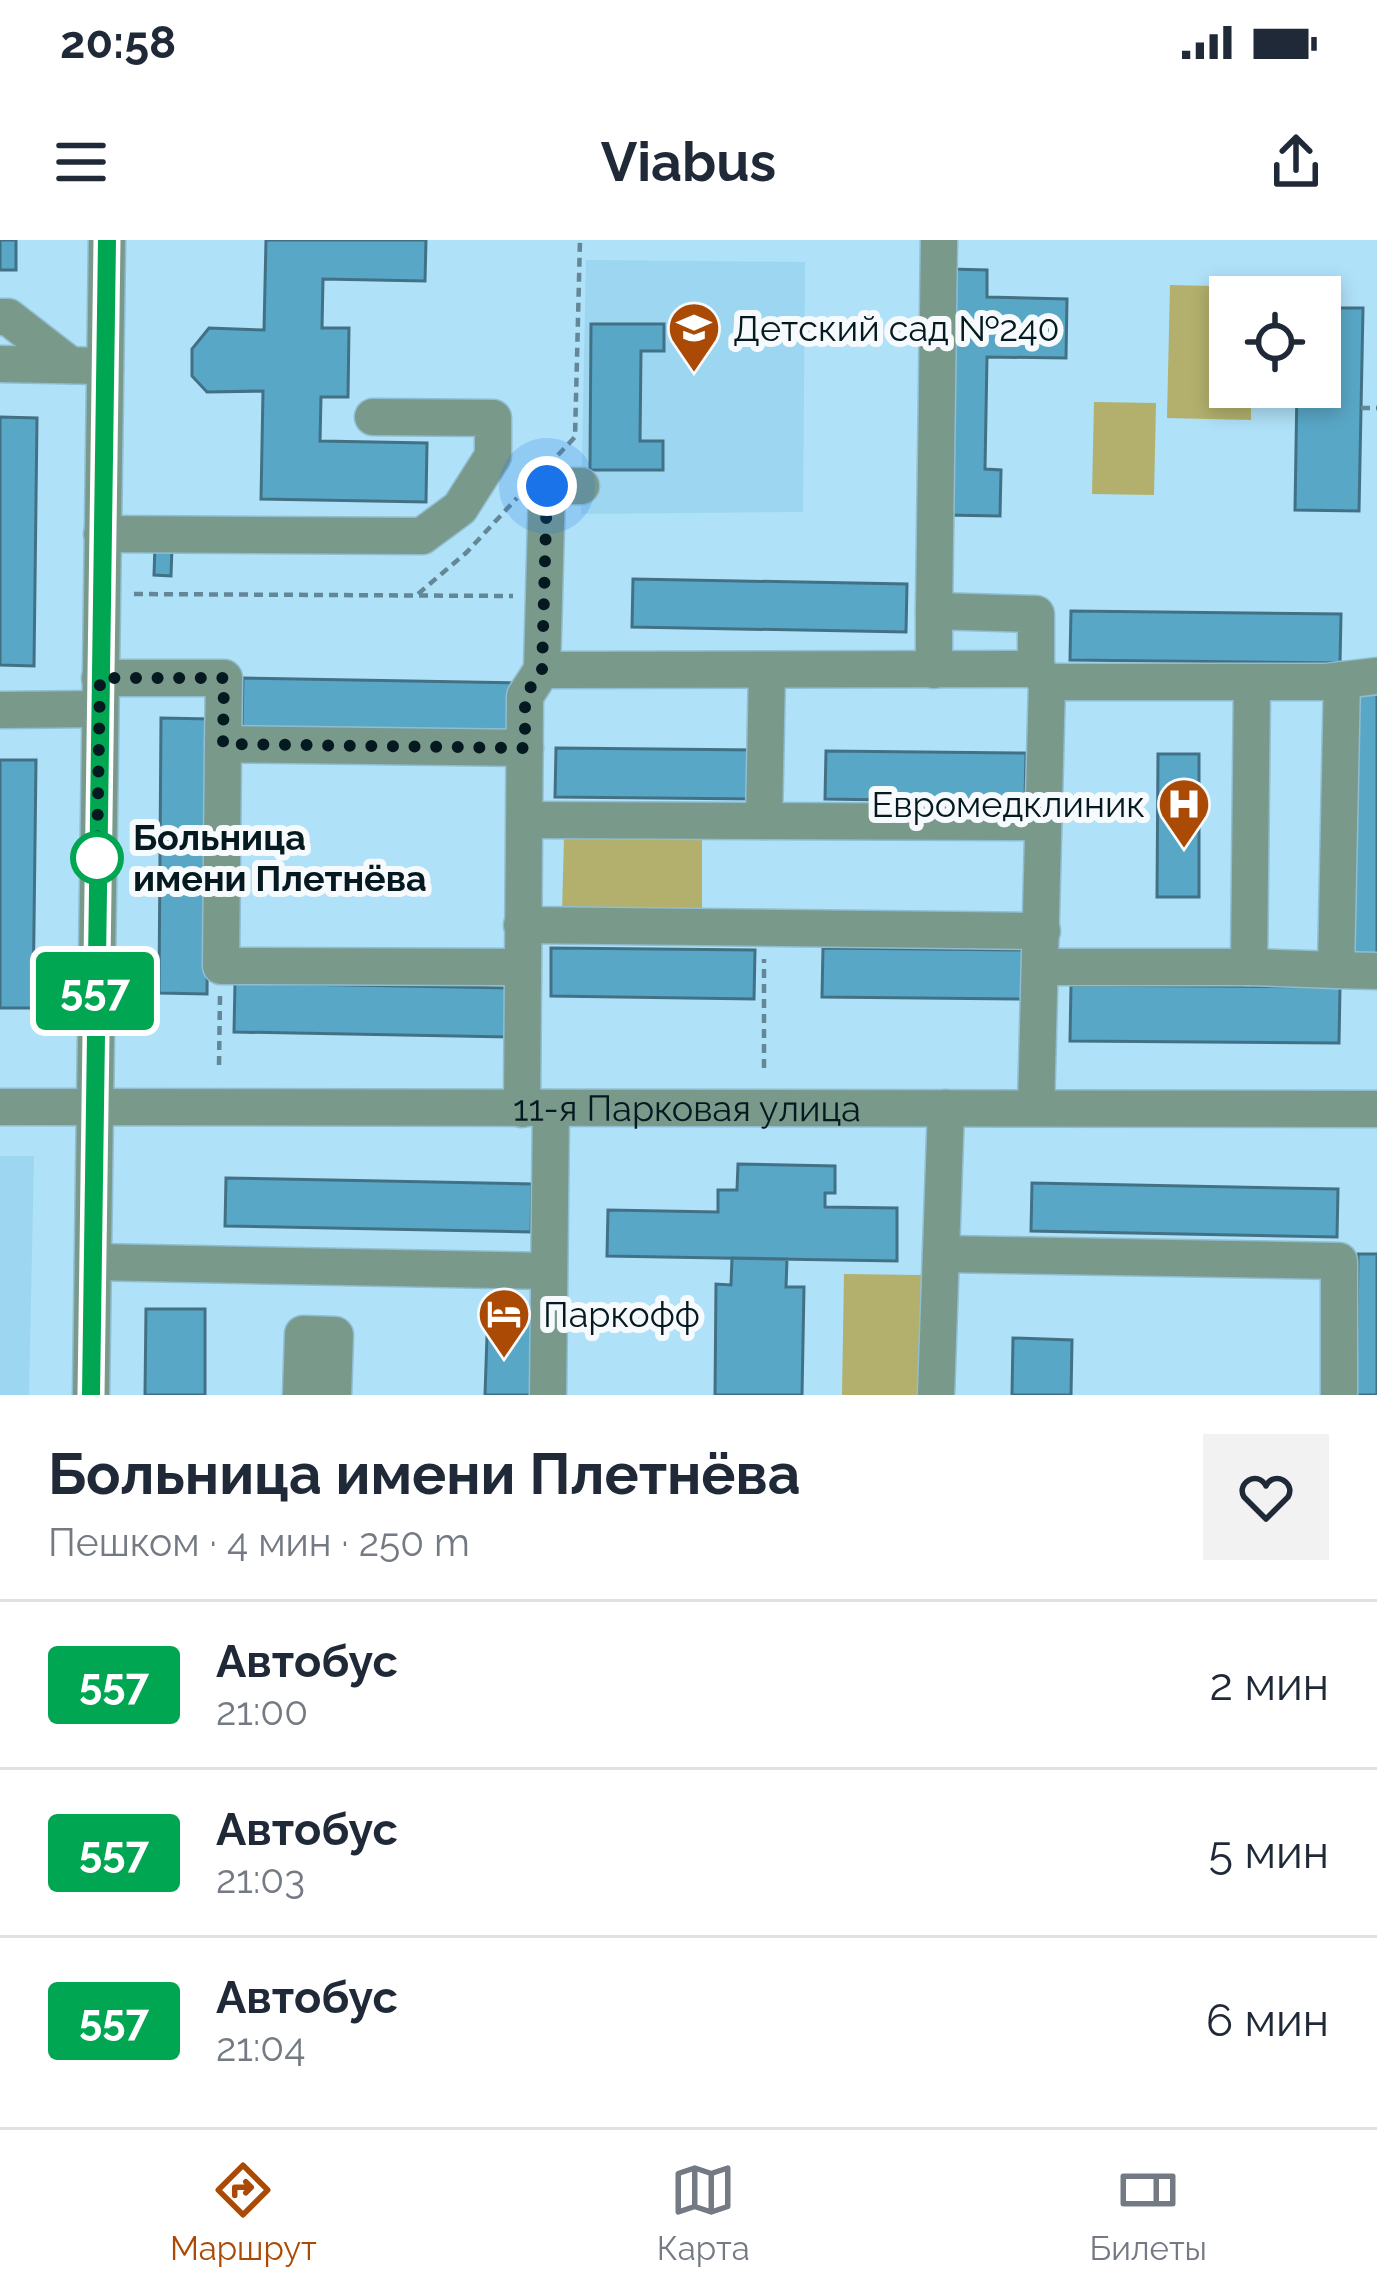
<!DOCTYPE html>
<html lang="ru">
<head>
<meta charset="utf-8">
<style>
	:root { --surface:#fff; --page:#f2f2f3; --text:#1f2937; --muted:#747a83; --line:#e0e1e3; --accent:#ab4a05 }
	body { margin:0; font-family:Raleway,sans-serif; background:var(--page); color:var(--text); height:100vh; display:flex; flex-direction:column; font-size:45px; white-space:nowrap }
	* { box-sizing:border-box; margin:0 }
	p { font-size:39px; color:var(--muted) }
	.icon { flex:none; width:66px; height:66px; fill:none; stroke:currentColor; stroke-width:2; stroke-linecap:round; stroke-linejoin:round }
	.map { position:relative; height:1155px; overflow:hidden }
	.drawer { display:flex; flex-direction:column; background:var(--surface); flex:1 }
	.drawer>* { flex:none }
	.badge { padding:0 24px; border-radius:9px; font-size:42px; line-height:78px }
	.buttons { position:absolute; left:1209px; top:36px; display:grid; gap:24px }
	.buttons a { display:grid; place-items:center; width:132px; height:132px; border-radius:0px; background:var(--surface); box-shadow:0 6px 18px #0003; font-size:60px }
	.you { position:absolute; width:60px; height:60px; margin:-30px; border:9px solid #fff; border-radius:50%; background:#1a73e8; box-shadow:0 0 0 18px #1a73e833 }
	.map>.badge { position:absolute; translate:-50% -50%; box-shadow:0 0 0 6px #fff }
	.round { display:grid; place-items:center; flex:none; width:126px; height:126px; border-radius:0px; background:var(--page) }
	.overview { display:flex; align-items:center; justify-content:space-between; height:204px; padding:0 48px }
	h1 { font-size:57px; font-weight:700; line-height:90px }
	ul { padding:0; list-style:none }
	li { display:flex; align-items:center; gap:36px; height:168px; padding:0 48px; border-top:3px solid var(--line) }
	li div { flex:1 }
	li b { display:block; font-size:45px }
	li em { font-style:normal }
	li .badge { min-width:132px; font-weight:700; text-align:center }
	.status { display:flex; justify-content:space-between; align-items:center; height:84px; padding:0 60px; background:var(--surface); direction:ltr }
	.status svg { height:33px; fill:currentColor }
	header { display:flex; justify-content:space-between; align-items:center; height:156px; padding:0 48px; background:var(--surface); font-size:54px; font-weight:700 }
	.menu { display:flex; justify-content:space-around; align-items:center; height:168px; border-top:3px solid var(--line); background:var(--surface); font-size:33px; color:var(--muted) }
	.menu a { display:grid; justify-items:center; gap:6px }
	.menu .selected { color:var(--accent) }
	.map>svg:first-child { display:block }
	.built { fill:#9cd6f0 }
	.green { fill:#b2b06c }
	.building { fill:#59a7c7; stroke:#427185; stroke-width:3 }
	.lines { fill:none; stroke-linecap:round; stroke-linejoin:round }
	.minor-casing { stroke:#90bdd1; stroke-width:39 }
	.path { stroke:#638797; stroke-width:4.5; stroke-dasharray:9 6; stroke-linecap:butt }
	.minor { stroke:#79998b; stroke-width:36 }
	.line-casing { stroke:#fff; stroke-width:27 }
	.line { stroke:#00a651; stroke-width:18 }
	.walk { stroke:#051920; stroke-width:12; stroke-dasharray:0 21.6 }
	.stop-dot { fill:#fff; stroke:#00a651; stroke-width:6 }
	.labels { text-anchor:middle; stroke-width:12; stroke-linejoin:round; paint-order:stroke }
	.poi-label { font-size:36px; fill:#051920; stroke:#f6fafd; text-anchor:start }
	.stop-label { font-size:36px; font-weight:bold; fill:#051920; stroke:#f6fafd; text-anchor:start }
	.street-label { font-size:36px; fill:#051920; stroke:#f6fafd }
</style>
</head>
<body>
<div class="status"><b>20:58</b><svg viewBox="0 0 49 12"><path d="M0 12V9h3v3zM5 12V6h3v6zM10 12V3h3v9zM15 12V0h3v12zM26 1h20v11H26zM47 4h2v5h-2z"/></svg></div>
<header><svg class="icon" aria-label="menu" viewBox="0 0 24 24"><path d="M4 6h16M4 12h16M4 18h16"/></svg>Viabus<svg class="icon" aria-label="share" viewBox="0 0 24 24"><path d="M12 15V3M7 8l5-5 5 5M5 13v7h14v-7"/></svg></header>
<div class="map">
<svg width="1377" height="1155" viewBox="0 0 1377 1155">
	<rect width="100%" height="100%" fill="#afe1f8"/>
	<path class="built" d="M 586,20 L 805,22 L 803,272 L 581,274 Z
		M 0,916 L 34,916 L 29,1155 L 0,1155 Z"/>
	<path class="green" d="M 1170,45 L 1253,47 L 1253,57 L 1230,57 L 1230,147 L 1251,147 L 1251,180 L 1167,178 Z
		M 1094,162 L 1156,163 L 1154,255 L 1092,254 Z
		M 564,597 L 702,599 L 702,675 L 562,674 Z
		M 844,1034 L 921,1035 L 919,1155 L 842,1155 Z"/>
	<path class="building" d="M 0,0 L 16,0 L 16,30 L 0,30 Z
		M 266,0 L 426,0 L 425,41 L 323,39 L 322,88 L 349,88 L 348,157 L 321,157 L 320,201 L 427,203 L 426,262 L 261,259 L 263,151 L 207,152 L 192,136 L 192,109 L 209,88 L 264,90 Z
		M 949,29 L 987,30 L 987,57 L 1067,59 L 1066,118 L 987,117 L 985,229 L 1001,230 L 1000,276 L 945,275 Z
		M 1320,68 L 1363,68 L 1359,271 L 1295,270 L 1297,147 L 1320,147 Z
		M 591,84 L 664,84 L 664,111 L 641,111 L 640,201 L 663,201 L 663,230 L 590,230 Z
		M 0,177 L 37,178 L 34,426 L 0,425 Z
		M 155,305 L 172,306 L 171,336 L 154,335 Z
		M 633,339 L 907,344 L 906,392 L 632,387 Z
		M 1071,371 L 1341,374 L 1340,423 L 1070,420 Z
		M 243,438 L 517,443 L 516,492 L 242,487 Z
		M 1356,449 L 1377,450 L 1377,727 L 1350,727 Z
		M 161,478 L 210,479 L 207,754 L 159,753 Z
		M 556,508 L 756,510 L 756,559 L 555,557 Z
		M 826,511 L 1026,513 L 1025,562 L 825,559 Z
		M 1158,514 L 1199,514 L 1199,657 L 1157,657 Z
		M 0,520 L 36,520 L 33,768 L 0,768 Z
		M 551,708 L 755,710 L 754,759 L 551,756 Z
		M 823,708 L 1026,710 L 1025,759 L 822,757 Z
		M 235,743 L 509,748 L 509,797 L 234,792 Z
		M 1071,745 L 1340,747 L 1339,803 L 1070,801 Z
		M 738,924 L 835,926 L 835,953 L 825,953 L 825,967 L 897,968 L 897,1021 L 607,1016 L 608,970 L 718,972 L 718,950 L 737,950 Z
		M 226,938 L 532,944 L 531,992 L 225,986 Z
		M 1032,943 L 1338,949 L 1337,997 L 1031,991 Z
		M 1358,1014 L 1377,1014 L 1377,1155 L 1356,1155 Z
		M 732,1018 L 787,1019 L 786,1047 L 804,1047 L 802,1155 L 715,1155 L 716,1044 L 731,1045 Z
		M 488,1067 L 536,1068 L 533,1155 L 485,1155 Z
		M 146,1069 L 205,1069 L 205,1155 L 145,1155 Z
		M 1013,1098 L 1072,1100 L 1071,1155 L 1012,1155 Z"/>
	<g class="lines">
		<g class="minor-casing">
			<g id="minor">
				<path d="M 0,77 L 8,77 L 70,125"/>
				<path d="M 0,124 L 105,126"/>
				<path d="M 102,294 L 422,296 L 460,268 L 493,216 L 493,178 L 373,177"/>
				<path d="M 934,371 L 939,0"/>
				<path d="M 542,430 L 547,246 L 581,246"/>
				<path d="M 934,430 L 934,371 L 1036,374 L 1036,429"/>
				<path d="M 100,438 L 224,438 L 223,504"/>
				<path d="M 1342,440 L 1336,730 L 1377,731"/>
				<path d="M 0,470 L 100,469"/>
				<path d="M 525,580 L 1043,582"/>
				<path d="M 764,581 L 767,430"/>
				<path d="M 522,685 L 1042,691"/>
				<path d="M 522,727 L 221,726 L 223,504 L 525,508"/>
				<path d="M 1040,727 L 1249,727 L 1336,730"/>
				<path d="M 1249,727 L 1252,443"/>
				<path id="s1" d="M 0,867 L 1377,869"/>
				<path d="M 1036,868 L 1047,442 L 1326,442 L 1377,436"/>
				<path d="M 522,869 L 525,456 L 542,430 L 1036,429 L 1047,442"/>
				<path d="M 941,1014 L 1339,1021 L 1339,1155"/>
				<path d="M 93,1022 L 549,1031"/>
				<path d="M 91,1155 L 107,0"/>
				<path d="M 301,1155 L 303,1094 L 335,1095 L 333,1155"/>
				<path d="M 548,1155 L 551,868"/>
				<path d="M 936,1155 L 946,868"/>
			</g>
		</g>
		<path class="path" d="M 1361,168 L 1377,168
			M 558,215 L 575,197 L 580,0
			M 134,354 L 513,356
			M 418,354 L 467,312 L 517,258
			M 219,825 L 220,756
			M 764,828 L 764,719"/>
		<use href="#minor" class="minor"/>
	</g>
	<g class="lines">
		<g class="line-casing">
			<path id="line" d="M 91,1155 L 107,0"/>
		</g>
		<use href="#line" class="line"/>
		<path class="walk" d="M 97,618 L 100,438 L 224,438 L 223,504 L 525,508 L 525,456 L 542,430 L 547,246"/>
	</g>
	<defs>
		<g id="school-pin" transform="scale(2.7)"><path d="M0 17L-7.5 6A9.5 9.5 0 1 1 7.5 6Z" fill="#ab4a05" stroke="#f6fafd"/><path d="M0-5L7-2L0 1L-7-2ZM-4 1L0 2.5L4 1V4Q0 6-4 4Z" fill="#fff"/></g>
		<g id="hospital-pin" transform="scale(2.7)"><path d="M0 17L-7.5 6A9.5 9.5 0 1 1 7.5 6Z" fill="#ab4a05" stroke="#f6fafd"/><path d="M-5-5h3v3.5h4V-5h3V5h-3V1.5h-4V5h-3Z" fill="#fff"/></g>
		<g id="hotel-pin" transform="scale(2.7)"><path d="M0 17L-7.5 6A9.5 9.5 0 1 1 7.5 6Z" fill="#ab4a05" stroke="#f6fafd"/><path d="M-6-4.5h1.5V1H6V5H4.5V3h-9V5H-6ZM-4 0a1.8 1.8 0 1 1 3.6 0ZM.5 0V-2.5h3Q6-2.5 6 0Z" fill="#fff"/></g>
	</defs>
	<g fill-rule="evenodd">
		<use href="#school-pin" x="694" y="88"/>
		<use href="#hospital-pin" x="1184" y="564"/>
		<use href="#hotel-pin" x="504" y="1074"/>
	</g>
	<circle class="stop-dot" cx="97" cy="618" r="24"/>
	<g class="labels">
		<g class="poi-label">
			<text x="733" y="101">Детский сад №240</text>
			<text x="1145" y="577" text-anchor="end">Евромедклиник</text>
			<text x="543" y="1087">Паркофф</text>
		</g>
		<g class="stop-label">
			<text x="133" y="610">Больница<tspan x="133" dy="41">имени Плетнёва</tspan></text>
		</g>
		<g class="street-label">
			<text dy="13" stroke="none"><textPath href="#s1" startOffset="687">11-я Парковая улица</textPath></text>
		</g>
	</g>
</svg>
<div class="buttons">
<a><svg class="icon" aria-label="locate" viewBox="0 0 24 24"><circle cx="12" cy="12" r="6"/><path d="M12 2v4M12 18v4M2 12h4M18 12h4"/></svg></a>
</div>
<div class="you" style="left:547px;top:246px"></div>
<b class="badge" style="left:95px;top:751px;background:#00a651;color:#fff">557</b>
</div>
<section class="drawer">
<div class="overview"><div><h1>Больница имени Плетнёва</h1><p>Пешком · 4 мин · 250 m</p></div><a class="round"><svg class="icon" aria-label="heart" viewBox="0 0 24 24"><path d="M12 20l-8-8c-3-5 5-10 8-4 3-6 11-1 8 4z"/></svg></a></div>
<ul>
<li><span class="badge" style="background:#00a651;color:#fff">557</span><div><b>Автобус</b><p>21:00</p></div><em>2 мин</em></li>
<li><span class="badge" style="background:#00a651;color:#fff">557</span><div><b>Автобус</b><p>21:03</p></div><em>5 мин</em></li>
<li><span class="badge" style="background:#00a651;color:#fff">557</span><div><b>Автобус</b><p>21:04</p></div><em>6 мин</em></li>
</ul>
</section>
<nav class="menu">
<a class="selected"><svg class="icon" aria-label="directions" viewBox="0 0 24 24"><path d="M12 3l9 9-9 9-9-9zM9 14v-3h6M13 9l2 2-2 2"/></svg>Маршрут</a>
<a><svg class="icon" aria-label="map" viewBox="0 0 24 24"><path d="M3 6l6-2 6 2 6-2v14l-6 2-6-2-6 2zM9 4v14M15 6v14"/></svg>Карта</a>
<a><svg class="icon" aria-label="tickets" viewBox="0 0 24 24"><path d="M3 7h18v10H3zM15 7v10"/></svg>Билеты</a>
</nav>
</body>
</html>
